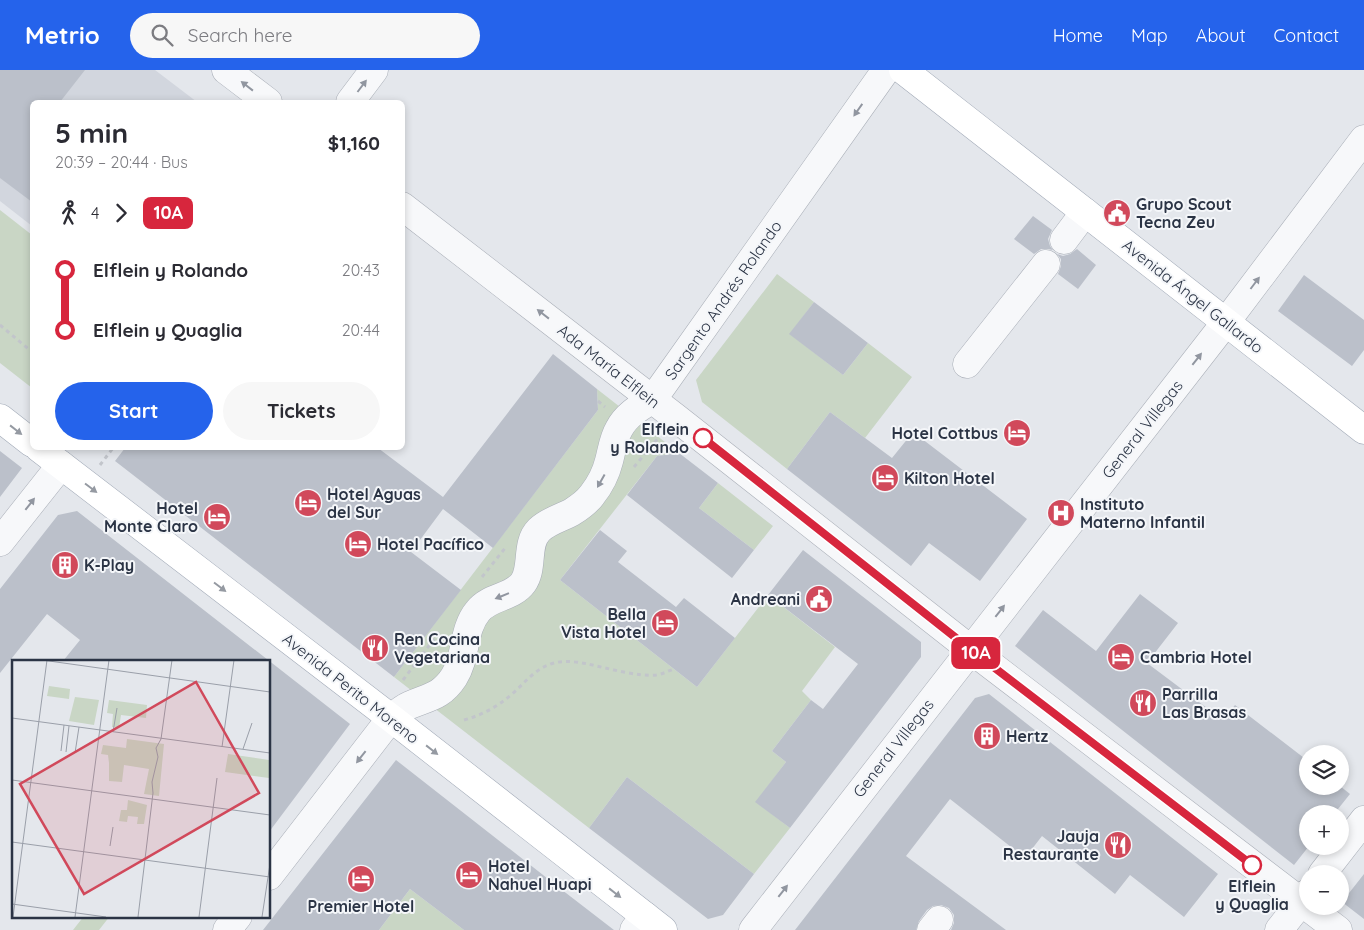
<!DOCTYPE html>
<html lang="en">
<head>
<meta charset="utf-8">
<style>
	:root { --surface:#fff; --page:#f7f7f7; --text:#2b2b33; --muted:#7c7c81; --accent:#2563eb }
	body { margin:0; font-family:Quicksand,sans-serif; background:var(--page); color:var(--text); height:100vh; display:flex; flex-direction:column; font-size:19px; white-space:nowrap }
	* { box-sizing:border-box; margin:0 }
	p { font-size:16px; color:var(--muted) }
	.icon { flex:none; width:28px; height:28px; fill:none; stroke:currentColor; stroke-width:2; stroke-linecap:round; stroke-linejoin:round }
	.map { position:relative; flex:1; overflow:hidden }
	.side { position:absolute; left:30px; top:30px; width:375px; height:350px; display:flex; flex-direction:column; background:var(--surface); border-radius:8px; box-shadow:0 2px 8px #0003 }
	.side>* { flex:none }
	.badge { padding:0 10px; border-radius:8px; font-size:18px; line-height:32px }
	.tools { position:absolute; left:1299px; top:675px; display:grid; gap:10px }
	.tools a { display:grid; place-items:center; width:50px; height:50px; border-radius:50%; background:var(--surface); box-shadow:0 2px 8px #0003; font-size:25px }
	.map>.badge { position:absolute; translate:-50% -50%; box-shadow:0 0 0 2px #fff }
	.legs { display:flex; align-items:center; gap:8px; height:55px; padding:0 25px; font-size:16px }
	.legs p { margin-inline-start:auto }
	.headline { display:flex; align-items:center; justify-content:space-between; height:85px; padding:0 25px }
	h1 { font-size:28px; font-weight:800; line-height:38px }
	.button { display:flex; gap:10px; margin-top:auto; padding:10px 25px }
	.button a { flex:1; height:58px; border-radius:30px; background:var(--accent); color:#fff; font-size:20px; font-weight:800; line-height:58px; text-align:center }
	.button a+a { background:var(--page); color:var(--text) }
	ul { padding:0 25px; list-style:none }
	li { display:flex; align-items:center; gap:18px; height:60px; font-size:19px }
	li i { display:grid; place-items:center; width:8px; height:100%; margin:0 6px; background:currentColor }
	li i::after { content:''; width:12px; height:12px; margin:-6px; border:4px solid; border-radius:50%; background:var(--surface) }
	li p { margin-inline-start:auto }
	li:first-child i { background:linear-gradient(#0000 50%,currentColor 0) }
	li:last-child i { background:linear-gradient(currentColor 50%,#0000 0) }
	header { display:flex; align-items:center; gap:30px; box-sizing:border-box; height:70px; padding:0 25px; background:var(--accent); color:#fff }
	header strong { font-size:24px }
	nav { display:flex; gap:28px; margin-inline-start:auto; font-size:18px }
	.search { width:350px; height:45px; background:var(--page); display:flex; align-items:center; gap:12px; box-sizing:border-box; padding:0 18px; border-radius:28px; color:var(--muted); font-size:19px }
	.map>svg:first-child { display:block }
	.built { fill:#d2d6de }
	.green { fill:#c9d6c5 }
	.building { fill:#bbc0ca }
	.lines { fill:none; stroke-linecap:round; stroke-linejoin:round }
	.minor-casing { stroke:#a9aeb7; stroke-width:29 }
	.major-casing { stroke:#a3abb8; stroke-width:29 }
	.path { stroke:#c2c5cb; stroke-width:3; stroke-dasharray:4 4; stroke-linecap:butt }
	.minor { stroke:#f7f8fa; stroke-width:28 }
	.major { stroke:#fff; stroke-width:28 }
	.oneway { fill:#9196a0 }
	.oneway2 { fill:#959aa2 }
	.line-1-casing { stroke:#fff; stroke-width:11 }
	.line-1 { stroke:#d7263d; stroke-width:8 }
	.stop-1-dot { fill:#fff; stroke:#d7263d; stroke-width:2.5 }
	.labels { text-anchor:middle; stroke-width:4; stroke-linejoin:round; paint-order:stroke }
	.poi-label { font-size:16px; font-weight:bold; fill:#2b3445; stroke:#f4f6f9; text-anchor:start }
	.street-label { font-size:16px; fill:#2b3445; stroke:#f4f6f9 }
	.stop-label { font-size:16px; font-weight:bold; fill:#2b3445; stroke:#f4f6f9; text-anchor:end }
	.inset-road { fill:none; stroke:#9a9fa9; stroke-width:1 }
	.view { fill:#d1495b; fill-opacity:0.15; stroke:#d1495b; stroke-width:2.5 }
	.inset-edge { fill:none; stroke:#2b3445; stroke-width:2.5 }
</style>
</head>
<body>
<header>
<strong>Metrio</strong>
<div class="search"><svg class="icon" aria-label="search" viewBox="0 0 24 24"><circle cx="10" cy="10" r="6"/><path d="M15 15l6 6"/></svg>Search here</div>
<nav><a>Home</a><a>Map</a><a>About</a><a>Contact</a></nav>
</header>
<div class="map">
<svg width="1364" height="860" viewBox="0 0 1364 860">
	<rect width="100%" height="100%" fill="#e4e7ec"/>
	<path class="built" d="M 0,0 L 155,0 L 197,32 L 32,32 L 32,156 L 0,131 Z"/>
	<path class="green" d="M 0,140 L 32,165 L 32,318 L 0,293 Z
		M 777,204 L 814,232 L 790,264 L 843,305 L 868,273 L 912,307 L 865,368 L 830,342 L 787,399 L 702,332 L 696,310 Z
		M 597,319 L 679,383 L 657,386 L 560,510 L 697,617 L 768,525 L 835,577 L 802,621 L 811,630 L 772,681 L 786,692 L 756,732 L 790,758 L 754,804 L 627,707 L 589,758 L 394,607 L 598,340 Z
		M 718,413 L 773,456 L 754,480 L 699,438 Z
		M 410,819 L 464,860 L 379,860 Z
		M 84,846 L 110,846 L 99,860 L 73,860 Z"/>
	<path class="building" d="M 0,0 L 85,0 L 60,32 L 32,32 L 32,132 L 0,108 Z
		M 1033,146 L 1052,160 L 1048,169 L 1050,176 L 1053,180 L 1048,179 L 1041,179 L 1034,184 L 1014,169 Z
		M 1077,179 L 1096,195 L 1078,219 L 1058,204 L 1061,196 L 1061,189 L 1057,184 L 1063,186 L 1070,184 Z
		M 1304,205 L 1364,250 L 1364,280 L 1352,296 L 1278,241 Z
		M 814,232 L 868,273 L 843,305 L 789,264 Z
		M 553,284 L 597,319 L 598,340 L 493,478 L 443,439 L 411,482 L 461,520 L 394,607 L 115,391 L 125,378 L 378,378 L 443,427 Z
		M 830,342 L 892,388 L 913,362 L 1027,449 L 980,511 L 929,473 L 911,496 L 787,399 Z
		M 0,381 L 22,398 L 0,427 Z
		M 679,383 L 718,413 L 699,438 L 754,480 L 732,508 L 627,425 L 657,386 Z
		M 77,441 L 350,654 L 269,762 L 269,591 L 63,591 L 80,570 L 47,544 L 0,603 L 0,519 L 58,445 Z
		M 600,460 L 627,481 L 618,492 L 676,537 L 684,528 L 735,568 L 697,617 L 560,510 Z
		M 803,480 L 921,572 L 921,587 L 790,758 L 755,732 L 786,692 L 772,681 L 811,630 L 823,639 L 858,594 L 768,525 Z
		M 1140,524 L 1178,553 L 1147,593 L 1223,650 L 1235,635 L 1308,691 L 1308,716 L 1340,716 L 1350,724 L 1334,744 L 1308,744 L 1308,776 L 1309,776 L 1294,795 L 1015,576 L 1043,540 L 1096,581 Z
		M 989,624 L 1218,804 L 1184,847 L 1130,805 L 1115,824 L 1042,766 L 1025,788 L 950,729 L 906,786 L 1006,860 L 951,860 L 954,853 L 954,845 L 949,838 L 941,835 L 933,836 L 927,840 L 919,851 L 916,860 L 795,860 L 975,628 Z
		M 396,690 L 566,823 L 614,860 L 464,860 L 410,819 L 379,860 L 263,860 Z
		M 627,707 L 754,804 L 723,845 L 708,849 L 589,758 Z
		M 1364,804 L 1364,849 L 1342,832 Z"/>
	<g class="lines">
		<g class="minor-casing">
			<path id="minor" d="M 226,0 L 268,32
				M 350,32 L 374,0
				M 402,136 L 675,347 L 970,579 L 1338,860
				M 1064,170 L 1085,142
				M 967,294 L 1046,194
				M 0,472 L 61,395
				M 1322,804 L 1364,750
				M 269,806 L 391,648 C 397,643 403,638 410,635 C 428,627 441,627 454,607 C 467,587 462,560 478,541 C 490,526 512,528 523,513 C 534,498 525,474 539,460 C 548,451 561,448 572,442 C 580,437 587,432 592,425 C 600,415 606,403 609,391 C 612,380 613,369 619,359 C 626,345 640,337 653,329 L 886,0
				M 227,860 L 238,846
				M 634,860 L 645,846
				M 753,860 L 1226,252 L 1364,69
				M 931,860 L 939,850
				M 1279,860 L 1308,823"/>
		</g>
		<g class="major-casing">
			<path id="major" d="M 903,0 L 1364,360
				M 0,348 L 32,373
				M 39,378 L 391,648 L 663,860"/>
		</g>
		<path class="path" d="M 0,255 L 32,282
			M 598,331 L 605,337
			M 100,395 L 113,378
			M 634,397 L 659,367
			M 482,507 L 506,477
			M 403,610 L 441,560
			M 464,650 C 482,645 497,637 511,625 C 525,613 535,598 554,593 C 565,590 577,592 588,594 C 606,598 639,607 656,605 C 663,604 668,601 674,599"/>
		<use href="#minor" class="minor"/>
		<use href="#major" class="major"/>
	</g>
	<defs><path id="oneway-solid" d="M-6-.8H1V-3.2L6.5 0L1 3.2V.8H-6Z" transform="scale(1.25)"/></defs>
	<g class="oneway">
		<use href="#oneway-solid" transform="translate(247 16) rotate(-142)"/>
		<use href="#oneway-solid" transform="translate(362 16) rotate(-53)"/>
		<use href="#oneway-solid" transform="translate(858 40) rotate(125)"/>
		<use href="#oneway-solid" transform="translate(1255 213) rotate(-53)"/>
		<use href="#oneway-solid" transform="translate(543 244) rotate(-142)"/>
		<use href="#oneway-solid" transform="translate(1197 289) rotate(-52)"/>
		<use href="#oneway-solid" transform="translate(601 411) rotate(119)"/>
		<use href="#oneway-solid" transform="translate(30 434) rotate(-52)"/>
		<use href="#oneway-solid" transform="translate(502 526) rotate(158)"/>
		<use href="#oneway-solid" transform="translate(1000 541) rotate(-52)"/>
		<use href="#oneway-solid" transform="translate(361 687) rotate(128)"/>
		<use href="#oneway-solid" transform="translate(783 821) rotate(-52)"/>
	</g>
	<g class="oneway2">
		<use href="#oneway-solid" transform="translate(16 360) rotate(38)"/>
		<use href="#oneway-solid" transform="translate(91 418) rotate(37)"/>
		<use href="#oneway-solid" transform="translate(220 517) rotate(37)"/>
		<use href="#oneway-solid" transform="translate(432 680) rotate(38)"/>
		<use href="#oneway-solid" transform="translate(615 823) rotate(38)"/>
	</g>
	<g class="lines">
		<g class="line-1-casing">
			<path id="line-1" d="M 703,368 L 970,579 L 1252,795"/>
		</g>
		<use href="#line-1" class="line-1"/>
	</g>
	<defs>
		<g id="civic-disc" transform="scale(1.4375)"><circle r="9.5" fill="#d1495b" stroke="#f4f6f9"/><path d="M-.6-6.5H3V-4.5H.6V-3L4-1V1h2V6H-6V1h2V-1L-.6-3ZM-1.2 2.5V6h2.4V2.5Z" fill="#fff"/></g>
		<g id="hotel-disc" transform="scale(1.4375)"><circle r="9.5" fill="#d1495b" stroke="#f4f6f9"/><path d="M-6-4.5h1.5V1H6V5H4.5V3h-9V5H-6ZM-4 0a1.8 1.8 0 1 1 3.6 0ZM.5 0V-2.5h3Q6-2.5 6 0Z" fill="#fff"/></g>
		<g id="hospital-disc" transform="scale(1.4375)"><circle r="9.5" fill="#d1495b" stroke="#f4f6f9"/><path d="M-5-5h3v3.5h4V-5h3V5h-3V1.5h-4V5h-3Z" fill="#fff"/></g>
		<g id="building-disc" transform="scale(1.4375)"><circle r="9.5" fill="#d1495b" stroke="#f4f6f9"/><path d="M-4-6H4V6H1V3H-1V6H-4ZM-2.5-4.3h1.7v1.8h-1.7ZM.8-4.3h1.7v1.8H.8ZM-2.5-1h1.7V.8h-1.7ZM.8-1h1.7V.8H.8Z" fill="#fff"/></g>
		<g id="restaurant-disc" transform="scale(1.4375)"><circle r="9.5" fill="#d1495b" stroke="#f4f6f9"/><path d="M-5-6h1v4h1v-4h1v4h1v-4h1v5L-1.5 .5V6h-2V.5L-5-1ZM5-6V6H3V1.5H1.5Q1.5-4 5-6Z" fill="#fff"/></g>
	</defs>
	<g fill-rule="evenodd">
		<use href="#civic-disc" x="1117" y="143"/>
		<use href="#hotel-disc" x="1017" y="363"/>
		<use href="#hotel-disc" x="885" y="408"/>
		<use href="#hotel-disc" x="308" y="433"/>
		<use href="#hospital-disc" x="1061" y="443"/>
		<use href="#hotel-disc" x="217" y="447"/>
		<use href="#hotel-disc" x="358" y="474"/>
		<use href="#building-disc" x="65" y="495"/>
		<use href="#civic-disc" x="819" y="529"/>
		<use href="#hotel-disc" x="665" y="553"/>
		<use href="#restaurant-disc" x="375" y="578"/>
		<use href="#hotel-disc" x="1121" y="587"/>
		<use href="#restaurant-disc" x="1143" y="633"/>
		<use href="#building-disc" x="987" y="666"/>
		<use href="#restaurant-disc" x="1118" y="775"/>
		<use href="#hotel-disc" x="469" y="805"/>
		<use href="#hotel-disc" x="361" y="809"/>
	</g>
	<g class="stop-1-dot">
		<circle cx="703" cy="368" r="9"/>
		<circle cx="1252" cy="795" r="9"/>
	</g>
	<g class="labels">
		<g class="poi-label">
			<text x="1136" y="140">Grupo Scout<tspan x="1136" dy="18">Tecna Zeu</tspan></text>
			<text x="998" y="369" text-anchor="end">Hotel Cottbus</text>
			<text x="904" y="414">Kilton Hotel</text>
			<text x="327" y="430">Hotel Aguas<tspan x="327" dy="18">del Sur</tspan></text>
			<text x="1080" y="440">Instituto<tspan x="1080" dy="18">Materno Infantil</tspan></text>
			<text x="198" y="444" text-anchor="end">Hotel<tspan x="198" dy="18">Monte Claro</tspan></text>
			<text x="377" y="480">Hotel Pacífico</text>
			<text x="84" y="501">K-Play</text>
			<text x="800" y="535" text-anchor="end">Andreani</text>
			<text x="646" y="550" text-anchor="end">Bella<tspan x="646" dy="18">Vista Hotel</tspan></text>
			<text x="394" y="575">Ren Cocina<tspan x="394" dy="18">Vegetariana</tspan></text>
			<text x="1140" y="593">Cambria Hotel</text>
			<text x="1162" y="630">Parrilla<tspan x="1162" dy="18">Las Brasas</tspan></text>
			<text x="1006" y="672">Hertz</text>
			<text x="1099" y="772" text-anchor="end">Jauja<tspan x="1099" dy="18">Restaurante</tspan></text>
			<text x="488" y="802">Hotel<tspan x="488" dy="18">Nahuel Huapi</tspan></text>
			<text x="361" y="842" text-anchor="middle">Premier Hotel</text>
		</g>
		<g class="street-label">
			<text transform="translate(1193 226) rotate(38)" y="6">Avenida Ángel Gallardo</text>
			<text transform="translate(723 230) rotate(-55)" y="6">Sargento Andrés Rolando</text>
			<text transform="translate(609 296) rotate(38)" y="6">Ada María Elflein</text>
			<text transform="translate(1142 359) rotate(-52)" y="6">General Villegas</text>
			<text transform="translate(351 618) rotate(38)" y="6">Avenida Perito Moreno</text>
			<text transform="translate(893 678) rotate(-52)" y="6">General Villegas</text>
		</g>
		<g class="stop-label">
			<text x="689" y="365">Elflein<tspan x="689" dy="18">y Rolando</tspan></text>
			<text x="1252" y="822" text-anchor="middle">Elflein<tspan x="1252" dy="18">y Quaglia</tspan></text>
		</g>
	</g>
	<g transform="translate(12 590)">
		<rect width="258" height="258" fill="#e4e7ec"/>
		<path d="M 37,26 L 58,29 L 57,39 L 35,36 ZM 63,37 L 87,40 L 82,65 L 57,61 ZM 97,40 L 135,45 L 134,58 L 109,55 L 107,68 L 100,67 L 101,54 L 95,53 ZM 115,79 L 152,84 L 147,136 L 132,134 L 137,109 L 112,105 L 110,122 L 97,121 L 97,103 L 96,95 L 89,94 L 91,85 L 114,88 ZM 216,94 L 257,100 L 257,118 L 213,112 ZM 116,140 L 135,145 L 132,164 L 125,164 L 126,157 L 116,156 L 115,162 L 107,161 L 109,150 L 115,150 Z" fill="#c9d6c5"/>
		<path class="inset-road" d="M 30,0 L 258,32M 0,58 L 258,93M 101,72 L 105,48M 210,87 L 222,0M 231,89 L 240,63M 49,91 L 52,65M 54,92 L 57,66M 63,93 L 67,67M 0,120 L 258,155M 0,182 L 258,217M 98,186 L 101,167M 0,244 L 94,257M 1,257 L 35,0M 63,257 L 97,0M 126,257 L 141,133 L 140,122 L 146,97 L 144,88 L 149,79 L 160,0M 187,257 L 205,118M 250,257 L 258,204"/>
		<path class="view" d="M 184,22 L 247,133 L 72,234 L 8,124 Z"/>
		<rect width="258" height="258" class="inset-edge"/>
	</g>
</svg>
<div class="tools">
<a><svg class="icon" aria-label="layers" viewBox="0 0 24 24"><path d="M12 4l9 5-9 5-9-5zM3 14l9 5 9-5"/></svg></a>
<a>+</a>
<a>−</a>
</div>
<b class="badge" style="left:976px;top:583px;background:#d7263d;color:#fff">10A</b>
<section class="side">
<div class="headline"><div><h1>5 min</h1><p>20:39 – 20:44 · Bus</p></div><b>$1,160</b></div>
<div class="legs"><svg class="icon" aria-label="walk" viewBox="0 0 24 24"><circle cx="13" cy="4" r="2"/><path d="M13 8l-2 6 4 7M11 14l-3 7M7 12l3-4h3l4 4"/></svg>4<svg class="icon" aria-label="forward" viewBox="0 0 24 24"><path d="M9 5l7 7-7 7"/></svg><b class="badge" style="background:#d7263d;color:#fff">10A</b></div>
<ul>
<li><i style="color:#d7263d"></i><b>Elflein y Rolando</b><p>20:43</p></li>
<li><i style="color:#d7263d"></i><b>Elflein y Quaglia</b><p>20:44</p></li>
</ul>
<div class="button"><a>Start</a><a>Tickets</a></div>
</section>
</div>
</body>
</html>
